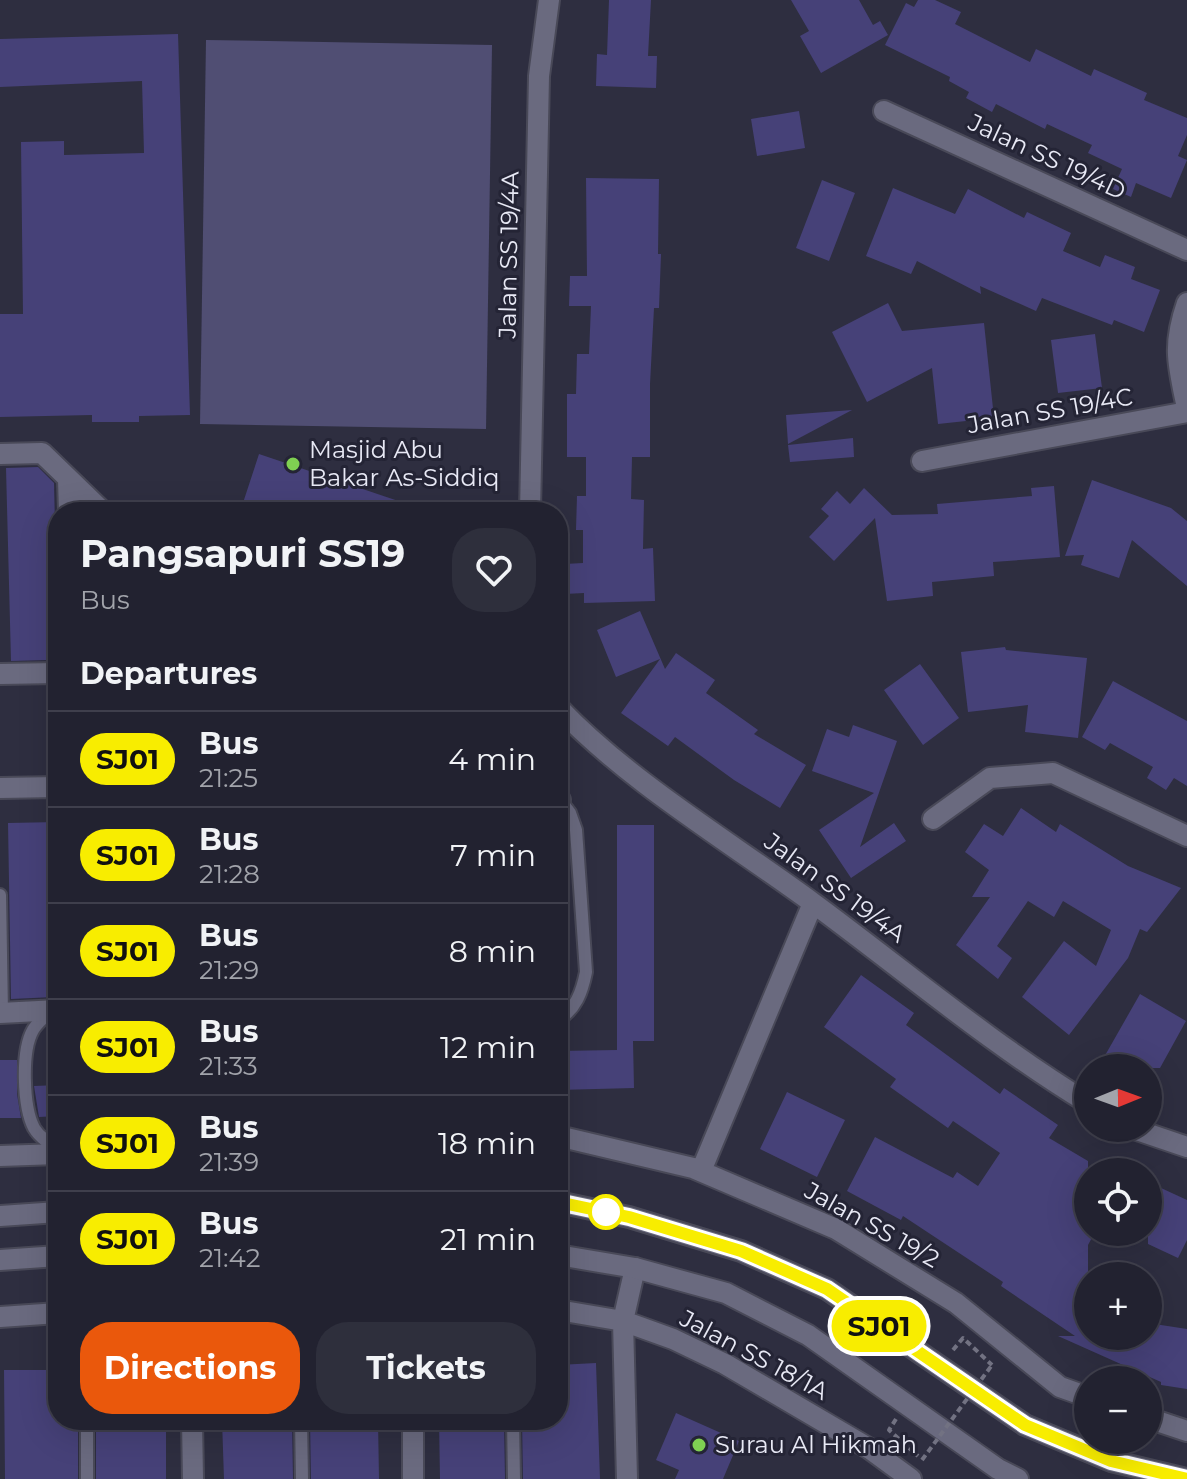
<!DOCTYPE html>
<html lang="en">
<head>
<meta charset="utf-8">
<style>
	:root { --surface:#222230; --page:#2e2f3c; --text:#f1f3f6; --muted:#a2a4ab; --line:#3f3f4c; --accent:#ea580c }
	body { margin:0; font-family:Montserrat,sans-serif; background:var(--page); color:var(--text); height:100vh; display:flex; flex-direction:column; font-size:30px; white-space:nowrap }
	* { box-sizing:border-box; margin:0 }
	p { font-size:26px; color:var(--muted) }
	.icon { flex:none; width:44px; height:44px; fill:none; stroke:currentColor; stroke-width:2; stroke-linecap:round; stroke-linejoin:round }
	.map { position:relative; flex:1; overflow:hidden }
	.sheet { position:absolute; left:48px; top:502px; width:520px; height:928px; display:flex; flex-direction:column; background:var(--surface); border-radius:32px; box-shadow:0 8px 32px #0002,0 0 0 2px var(--line) }
	.sheet>* { flex:none }
	.badge { padding:0 16px; border-radius:26px; font-size:28px; line-height:52px }
	.needle { width:52px; rotate:89deg }
	.buttons { position:absolute; left:1074px; top:1054px; display:grid; gap:16px }
	.buttons a { display:grid; place-items:center; width:88px; height:88px; border-radius:50%; background:var(--surface); box-shadow:0 8px 32px #0002,0 0 0 2px var(--line); font-size:40px }
	.map>.badge { position:absolute; translate:-50% -50%; box-shadow:0 0 0 4px #fff }
	h2 { padding:0 32px; font-size:30px; line-height:72px }
	.round { display:grid; place-items:center; flex:none; width:84px; height:84px; border-radius:32px; background:var(--page) }
	.head { display:flex; align-items:center; justify-content:space-between; height:136px; padding:0 32px }
	h1 { font-size:38px; font-weight:700; line-height:60px }
	.button { display:flex; gap:16px; margin-top:auto; padding:16px 32px }
	.button a { flex:1; height:92px; border-radius:32px; background:var(--accent); color:#fff; font-size:32px; font-weight:700; line-height:92px; text-align:center }
	.button a+a { background:var(--page); color:var(--text) }
	ul { padding:0; list-style:none }
	li { display:flex; align-items:center; gap:24px; height:96px; padding:0 32px; border-top:2px solid var(--line) }
	li div { flex:1 }
	li b { display:block; font-size:30px }
	li em { font-style:normal }
	li .badge { min-width:88px; font-weight:700; text-align:center }
	.map>svg:first-child { display:block }
	.green { fill:#504e73 }
	.building { fill:#464178 }
	.lines { fill:none; stroke-linecap:round; stroke-linejoin:round }
	.service-casing { stroke:#494958; stroke-width:16 }
	.minor-casing { stroke:#494958; stroke-width:24 }
	.secondary-casing { stroke:#494958; stroke-width:24 }
	.path { stroke:#727282; stroke-width:4; stroke-dasharray:6 4; stroke-linecap:butt }
	.service { stroke:#6a6a7f; stroke-width:12 }
	.minor { stroke:#6a6a7f; stroke-width:20 }
	.secondary { stroke:#6a6a7f; stroke-width:20 }
	.path-bridge { stroke:#727282; stroke-width:4; stroke-dasharray:6 4; stroke-linecap:butt }
	.line-casing { stroke:#fff; stroke-width:18 }
	.line { stroke:#f8ed00; stroke-width:12 }
	.poi-dot { fill:#7fd052; stroke:#242435; stroke-width:3 }
	.stop-dot { fill:#fff; stroke:#f8ed00; stroke-width:4 }
	.labels { text-anchor:middle; stroke-width:6; stroke-linejoin:round; paint-order:stroke }
	.street-label { font-size:24px; fill:#e8e9f5; stroke:#242435 }
	.poi-label { font-size:24px; fill:#e8e9f5; stroke:#242435; text-anchor:start }
</style>
</head>
<body>
<div class="map">
<svg width="1187" height="1479" viewBox="0 0 1187 1479">
	<rect width="100%" height="100%" fill="#2e2e40"/>
	<path class="green" d="M 206,40 L 492,45 L 486,429 L 200,424 Z"/>
	<path class="building" d="M 609,0 L 651,0 L 648,56 L 657,56 L 656,88 L 596,86 L 597,54 L 607,55 Z
		M 791,0 L 859,0 L 873,25 L 880,21 L 888,35 L 821,73 L 800,36 L 809,31 Z
		M 918,0 L 935,0 L 961,12 L 955,24 L 1030,62 L 1036,49 L 1091,76 L 1094,69 L 1147,93 L 1144,100 L 1187,118 L 1187,135 L 1178,156 L 1187,160 L 1171,198 L 1136,183 L 1131,197 L 1113,189 L 1122,169 L 1088,153 L 1092,145 L 1047,124 L 1045,129 L 996,104 L 992,112 L 966,98 L 969,92 L 949,81 L 950,77 L 885,45 L 906,3 L 914,7 Z
		M 178,34 L 190,415 L 139,416 L 139,422 L 92,422 L 92,415 L 0,417 L 0,314 L 23,314 L 21,142 L 64,141 L 64,155 L 144,153 L 142,81 L 0,87 L 0,39 Z
		M 799,111 L 805,148 L 757,156 L 751,119 Z
		M 586,178 L 659,179 L 658,254 L 661,254 L 659,308 L 654,308 L 650,384 L 650,457 L 632,457 L 631,499 L 644,500 L 643,549 L 653,548 L 655,601 L 584,603 L 584,593 L 565,594 L 565,564 L 583,563 L 583,530 L 576,530 L 577,496 L 586,496 L 586,457 L 567,457 L 567,394 L 576,394 L 577,354 L 589,354 L 591,306 L 569,306 L 570,276 L 587,276 Z
		M 822,180 L 855,193 L 829,261 L 796,248 Z
		M 893,188 L 955,214 L 968,189 L 1024,218 L 1027,212 L 1071,233 L 1063,251 L 1100,267 L 1105,255 L 1135,267 L 1131,279 L 1160,290 L 1144,332 L 1114,320 L 1112,325 L 1042,298 L 1036,311 L 980,286 L 981,294 L 917,261 L 911,274 L 866,256 Z
		M 888,303 L 902,331 L 984,323 L 994,418 L 938,424 L 932,368 L 867,402 L 832,332 Z
		M 1095,334 L 1102,388 L 1058,393 L 1051,340 Z
		M 852,410 L 788,444 L 786,415 Z
		M 853,438 L 854,457 L 790,462 L 788,445 Z
		M 259,454 L 422,509 L 422,512 L 240,512 Z
		M 38,467 L 54,483 L 58,649 L 47,660 L 11,661 L 6,468 Z
		M 1092,480 L 1171,508 L 1187,521 L 1187,586 L 1132,540 L 1119,578 L 1081,565 L 1084,555 L 1065,556 Z
		M 1054,486 L 1060,557 L 993,562 L 994,576 L 932,582 L 933,596 L 887,601 L 875,518 L 834,561 L 809,537 L 829,516 L 821,509 L 837,491 L 850,504 L 864,488 L 892,515 L 938,514 L 937,504 L 1032,496 L 1031,488 Z
		M 640,611 L 665,669 L 676,653 L 715,680 L 706,693 L 758,730 L 754,734 L 806,765 L 780,808 L 734,780 L 675,737 L 668,746 L 621,713 L 660,659 L 616,677 L 597,630 Z
		M 1005,647 L 1006,650 L 1087,658 L 1078,738 L 1025,732 L 1028,705 L 968,712 L 961,652 Z
		M 920,664 L 959,718 L 923,745 L 884,690 Z
		M 1113,681 L 1187,721 L 1187,786 L 1174,778 L 1166,790 L 1147,778 L 1153,767 L 1110,743 L 1105,750 L 1082,737 Z
		M 853,725 L 897,741 L 860,847 L 894,823 L 906,841 L 851,878 L 819,830 L 874,793 L 812,771 L 827,729 L 849,737 Z
		M 1021,808 L 1056,832 L 1060,824 L 1128,866 L 1181,888 L 1147,932 L 1140,929 L 1128,958 L 1069,1035 L 1022,997 L 1064,941 L 1096,966 L 1111,930 L 1063,901 L 1054,917 L 1028,901 L 997,946 L 1012,958 L 998,979 L 956,945 L 990,897 L 972,897 L 989,870 L 965,852 L 984,824 L 1003,836 Z
		M 58,822 L 58,992 L 54,997 L 11,999 L 8,823 Z
		M 617,825 L 654,825 L 654,1041 L 633,1041 L 634,1088 L 558,1090 L 558,1051 L 617,1050 Z
		M 861,975 L 914,1013 L 906,1025 L 1000,1094 L 1004,1088 L 1058,1125 L 1049,1138 L 1088,1161 L 1088,1232 L 1095,1232 L 1088,1245 L 1088,1336 L 1148,1336 L 1148,1323 L 1187,1329 L 1187,1389 L 1161,1385 L 1161,1382 L 1058,1336 L 1075,1336 L 1001,1286 L 1003,1282 L 903,1216 L 901,1220 L 847,1191 L 875,1137 L 953,1178 L 957,1172 L 978,1186 L 1000,1153 L 953,1121 L 948,1128 L 890,1087 L 896,1079 L 824,1027 Z
		M 1140,994 L 1186,1021 L 1160,1068 L 1117,1068 L 1103,1059 Z
		M 0,1060 L 17,1060 L 17,1094 L 21,1118 L 0,1118 Z
		M 58,1085 L 58,1116 L 39,1117 L 34,1086 Z
		M 787,1092 L 845,1120 L 817,1177 L 760,1149 Z
		M 1148,1182 L 1187,1200 L 1187,1240 L 1178,1258 L 1148,1244 Z
		M 596,1363 L 600,1479 L 523,1479 L 522,1420 L 558,1420 L 558,1365 Z
		M 4,1370 L 58,1370 L 58,1420 L 78,1420 L 78,1479 L 5,1479 Z
		M 676,1413 L 739,1441 L 723,1479 L 675,1479 L 679,1470 L 656,1460 Z
		M 96,1420 L 166,1420 L 166,1479 L 96,1479 Z
		M 222,1420 L 292,1420 L 293,1479 L 224,1479 Z
		M 310,1420 L 378,1420 L 379,1479 L 311,1479 Z
		M 439,1420 L 504,1420 L 505,1479 L 440,1479 Z"/>
	<g class="lines">
		<g class="service-casing">
			<path id="service" d="M 0,895 L 2,1013
				M 49,1012 C 44,1018 37,1023 33,1030 C 21,1051 23,1107 34,1128 C 40,1138 49,1143 58,1148
				M 558,1020 C 576,1009 582,992 586,972 L 576,830 L 570,813 L 560,800
				M 87,1420 L 87,1479
				M 301,1420 L 302,1479
				M 513,1420 L 514,1479"/>
		</g>
		<g class="minor-casing">
			<path id="minor" d="M 884,111 L 1187,250
				M 1187,303 C 1172,346 1178,365 1187,408
				M 0,454 L 42,453 L 103,512
				M 922,461 L 1187,412
				M 68,479 L 69,512
				M 530,512 L 539,76 L 549,0
				M 0,674 L 58,673
				M 558,707 C 628,781 730,842 813,903 C 904,970 991,1044 1088,1103
				M 0,788 L 58,787
				M 558,799 L 560,800
				M 933,819 L 990,778 L 1053,773 L 1187,836
				M 0,1013 L 58,1010
				M 1131,1128 L 1187,1147
				M 558,1136 L 693,1168 L 836,1229 L 956,1303 L 1060,1387 L 1088,1397
				M 0,1156 L 58,1154
				M 701,1171 L 813,903
				M 558,1310 L 623,1321 L 673,1339 L 725,1364 L 870,1449 L 911,1479
				M 0,1317 L 58,1313
				M 1148,1418 L 1187,1431
				M 192,1420 L 193,1479
				M 413,1420 L 413,1479
				M 627,1479 L 623,1321 L 635,1268"/>
		</g>
		<g class="secondary-casing">
			<path id="secondary" d="M 558,1202 L 629,1217 L 741,1251 L 827,1289 L 1025,1425 L 1111,1461 L 1187,1479
				M 0,1216 L 58,1212
				M 558,1255 L 635,1268 L 726,1293 L 808,1335 L 998,1469 L 1018,1479
				M 0,1260 L 58,1256"/>
		</g>
		<path class="path" d="M 953,1350 L 963,1338 L 992,1365
			M 896,1419 L 889,1430 L 918,1456"/>
		<use href="#service" class="service"/>
		<use href="#minor" class="minor"/>
		<use href="#secondary" class="secondary"/>
		<path class="path-bridge" d="M 922,1460 L 992,1365"/>
	</g>
	<g class="lines">
		<g class="line-casing">
			<path id="line" d="M 558,1202 L 629,1217 L 741,1251 L 827,1289 L 1025,1425 L 1111,1461 L 1187,1479"/>
		</g>
		<use href="#line" class="line"/>
	</g>
	<g class="poi-dot">
		<circle cx="293" cy="464" r="8"/>
		<circle cx="699" cy="1445" r="8"/>
	</g>
	<circle class="stop-dot" cx="606" cy="1212" r="16"/>
	<g class="labels">
		<g class="street-label">
			<text transform="translate(1047 157) rotate(25)" y="8">Jalan SS 19/4D</text>
			<text transform="translate(509 255) rotate(-89)" y="8">Jalan SS 19/4A</text>
			<text transform="translate(1050 411) rotate(-10)" y="8">Jalan SS 19/4C</text>
			<text transform="translate(835 888) rotate(36)" y="8">Jalan SS 19/4A</text>
			<text transform="translate(872 1225) rotate(29)" y="8">Jalan SS 19/2</text>
			<text transform="translate(754 1355) rotate(28)" y="8">Jalan SS 18/1A</text>
		</g>
		<g class="poi-label">
			<text x="309" y="458">Masjid Abu<tspan x="309" dy="28">Bakar As-Siddiq</tspan></text>
			<text x="715" y="1453">Surau Al Hikmah</text>
		</g>
	</g>
</svg>
<div class="buttons">
<a><svg class="needle" viewBox="-14 -14 28 28"><path d="M0-13l5 13h-10z" fill="#e53935"/><path d="M0 13l5-13h-10z" fill="#a2a4ab"/></svg></a>
<a><svg class="icon" aria-label="locate" viewBox="0 0 24 24"><circle cx="12" cy="12" r="6"/><path d="M12 2v4M12 18v4M2 12h4M18 12h4"/></svg></a>
<a>+</a>
<a>−</a>
</div>
<b class="badge" style="left:879px;top:1326px;background:#f8ed00;color:#111">SJ01</b>
<section class="sheet">
<div class="head"><div><h1>Pangsapuri SS19</h1><p>Bus</p></div><a class="round"><svg class="icon" aria-label="heart" viewBox="0 0 24 24"><path d="M12 20l-8-8c-3-5 5-10 8-4 3-6 11-1 8 4z"/></svg></a></div>
<h2>Departures</h2>
<ul>
<li><span class="badge" style="background:#f8ed00;color:#111">SJ01</span><div><b>Bus</b><p>21:25</p></div><em>4 min</em></li>
<li><span class="badge" style="background:#f8ed00;color:#111">SJ01</span><div><b>Bus</b><p>21:28</p></div><em>7 min</em></li>
<li><span class="badge" style="background:#f8ed00;color:#111">SJ01</span><div><b>Bus</b><p>21:29</p></div><em>8 min</em></li>
<li><span class="badge" style="background:#f8ed00;color:#111">SJ01</span><div><b>Bus</b><p>21:33</p></div><em>12 min</em></li>
<li><span class="badge" style="background:#f8ed00;color:#111">SJ01</span><div><b>Bus</b><p>21:39</p></div><em>18 min</em></li>
<li><span class="badge" style="background:#f8ed00;color:#111">SJ01</span><div><b>Bus</b><p>21:42</p></div><em>21 min</em></li>
</ul>
<div class="button"><a>Directions</a><a>Tickets</a></div>
</section>
</div>
</body>
</html>
